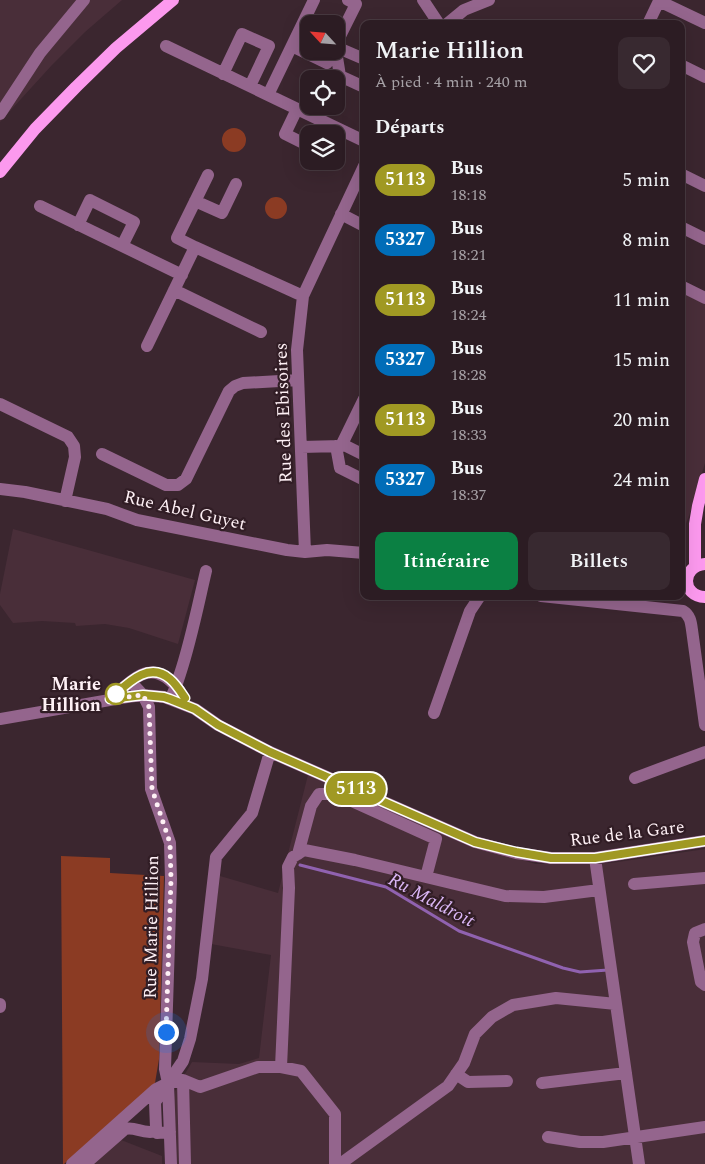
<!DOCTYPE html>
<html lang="fr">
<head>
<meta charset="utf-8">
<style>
	:root { --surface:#2c1c23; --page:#382930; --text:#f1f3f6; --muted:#a6a1a6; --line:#483a41; --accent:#0b8043 }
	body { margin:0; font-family:Spectral,serif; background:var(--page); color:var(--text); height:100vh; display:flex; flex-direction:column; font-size:19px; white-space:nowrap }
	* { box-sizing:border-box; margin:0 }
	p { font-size:16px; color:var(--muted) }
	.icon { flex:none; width:28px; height:28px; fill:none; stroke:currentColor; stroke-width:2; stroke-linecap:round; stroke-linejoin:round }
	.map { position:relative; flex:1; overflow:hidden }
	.drawer { position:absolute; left:360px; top:20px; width:325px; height:580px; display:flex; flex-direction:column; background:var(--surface); border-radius:10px; box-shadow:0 5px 20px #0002,0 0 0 1px var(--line) }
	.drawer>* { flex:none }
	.badge { padding:0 10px; border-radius:16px; font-size:18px; line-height:32px }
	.needle { width:32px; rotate:296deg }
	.fabs { position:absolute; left:300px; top:15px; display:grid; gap:10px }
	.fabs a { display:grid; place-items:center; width:45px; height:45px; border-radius:10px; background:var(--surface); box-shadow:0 5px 20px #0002,0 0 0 1px var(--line); font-size:25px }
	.you { position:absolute; width:25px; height:25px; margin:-12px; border:4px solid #fff; border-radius:50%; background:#1a73e8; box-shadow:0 0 0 8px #1a73e833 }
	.map>.badge { position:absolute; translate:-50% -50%; box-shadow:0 0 0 2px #fff }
	h2 { padding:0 15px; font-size:19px; line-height:45px }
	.round { display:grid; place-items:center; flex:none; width:52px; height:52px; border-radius:10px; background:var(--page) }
	.headline { display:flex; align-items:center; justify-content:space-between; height:85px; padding:0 15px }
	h1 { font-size:24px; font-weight:600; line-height:38px }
	.primary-button { display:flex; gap:10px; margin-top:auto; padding:10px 15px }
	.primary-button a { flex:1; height:58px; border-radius:10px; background:var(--accent); color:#fff; font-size:20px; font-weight:600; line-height:58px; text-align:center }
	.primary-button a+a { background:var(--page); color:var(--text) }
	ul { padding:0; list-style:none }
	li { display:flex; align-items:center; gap:15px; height:60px; padding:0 15px }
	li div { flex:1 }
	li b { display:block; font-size:19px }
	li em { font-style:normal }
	li .badge { min-width:55px; font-weight:700; text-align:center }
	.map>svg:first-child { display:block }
	.built { fill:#492e39 }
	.green { fill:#8b3b23 }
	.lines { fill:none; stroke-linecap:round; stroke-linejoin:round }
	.stream { stroke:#9062b0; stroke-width:3 }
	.minor { stroke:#94658d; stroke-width:12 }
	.major { stroke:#fc99ee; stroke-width:12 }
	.line-casing { stroke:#fff; stroke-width:11 }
	.line { stroke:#a09923; stroke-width:8 }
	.walk { stroke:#fef0f5; stroke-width:5; stroke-dasharray:0 9 }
	.stop-dot { fill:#fff; stroke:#a09923; stroke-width:2.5 }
	.labels { text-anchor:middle; stroke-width:4.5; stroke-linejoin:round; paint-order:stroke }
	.street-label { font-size:18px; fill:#fef0f5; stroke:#311d25 }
	.stop-label { font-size:18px; font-weight:bold; fill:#fef0f5; stroke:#311d25; text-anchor:end }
	.water-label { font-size:19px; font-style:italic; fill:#dab6f5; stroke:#311d25 }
</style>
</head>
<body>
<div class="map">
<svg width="705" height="1164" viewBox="0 0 705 1164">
	<rect width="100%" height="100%" fill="#3b262f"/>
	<path class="built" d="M 0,0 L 122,0 L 85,32 L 52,65 L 0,122 Z
		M 681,286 L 705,298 L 705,463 L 689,516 L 681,536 Z
		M 13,529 L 195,580 L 178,644 L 129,628 L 105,624 L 76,626 L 75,623 L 42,621 L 13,623 L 0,605 L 0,594 Z
		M 308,775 L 473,846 L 536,864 L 611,863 L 705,849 L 705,1164 L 176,1164 L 173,1106 L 175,1091 L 192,1062 L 239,1064 L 259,1058 L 271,955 L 211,944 L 220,876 L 278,893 Z
		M 111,1136 L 162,1156 L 162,1164 L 78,1164 Z"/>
	<path class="green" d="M222 140a12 12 0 1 1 24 0a12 12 0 1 1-24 0Z
		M265 208a11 11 0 1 1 22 0a11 11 0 1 1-22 0Z
		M 61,856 L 110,858 L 110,873 L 164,876 L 159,1059 L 155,1083 L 64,1164 L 63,1164 Z"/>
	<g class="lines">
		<path class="stream" d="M 300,865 L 386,887 L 459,931 L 563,968 L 580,972 L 608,970"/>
		<path class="minor" d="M 423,0 L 439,24
			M 447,24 L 464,10 L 489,0
			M 648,24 L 659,1 L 705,23
			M 336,44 L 356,4 L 348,0
			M 166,46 L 364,141
			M 292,46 L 327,63 L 333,51
			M 336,47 L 364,59
			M 336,51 L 340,76 L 364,87
			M 681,65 L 705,77
			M 223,74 L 242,34 L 269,46 L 250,86
			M 268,95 L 314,0
			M 297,109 L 285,134 L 309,146
			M 0,114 L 40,53 L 84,0
			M 681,174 L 705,186
			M 195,201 L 222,213 L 236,184
			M 40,206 L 182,275
			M 341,214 L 364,226
			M 78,225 L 90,200 L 134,222 L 122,246
			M 681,227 L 705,239
			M 195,247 L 177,238 L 208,175
			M 681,286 L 705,298
			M 174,290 L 261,332
			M 147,346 L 195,247 L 303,296
			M 0,404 L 68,437 L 74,446 L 75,457 L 65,501
			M 342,444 L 364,455
			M 336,446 L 340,468 L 364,480
			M 301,447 L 341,446 L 364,399
			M 102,454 L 166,485 L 178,485 L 186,479 L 229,391 L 235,386 L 243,383 L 297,380
			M 0,489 L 25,492 L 107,509 L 137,520 L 287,550 L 305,552 L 327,550 L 364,553
			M 305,552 L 297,350 L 303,296 L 364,166
			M 541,596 L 683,611 C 690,615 691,622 692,630 L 705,725
			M 131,682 L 143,695 L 149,707 L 151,789 L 170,843 L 171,879 L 165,1069 L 168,1083 L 171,1164
			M 110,699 C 135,678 152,656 179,690
			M 170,699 C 175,691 177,683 180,674 C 191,641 198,605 206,571
			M 434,713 L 470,611 L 480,596
			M 0,719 L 127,697 L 143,695 L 164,697 L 195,709 L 218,725 L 270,752 L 475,842 L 516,853 L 551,858 L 595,858 L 705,841
			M 635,778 L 705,752
			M 298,854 L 311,806 L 319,794 L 331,794 L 343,797 L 436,839 L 426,877
			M 595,858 L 639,1164
			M 634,884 L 705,878
			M 705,929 L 695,933 L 693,942 L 701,982 L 705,985
			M 0,1004 L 0,1007
			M 281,1067 L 289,888 L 288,867 L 293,857 L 304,850 L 355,860 L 505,896 L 544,897 L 599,890
			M 456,1074 L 468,1082 L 507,1081
			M 183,1080 L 185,1164
			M 542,1083 L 626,1073
			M 170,1132 L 157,1133 L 156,1128 L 155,1102 L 183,1061 L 190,1039 L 202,979 L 216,857 L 252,813 L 270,752
			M 548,1137 L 580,1142 L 603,1142 L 705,1127
			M 72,1164 L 156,1089 L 168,1083 L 183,1080 L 200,1087 L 258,1067 L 281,1067 L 301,1071 L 335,1114 L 335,1164
			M 85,1164 L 125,1129 C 136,1126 142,1135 157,1131
			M 340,1164 L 448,1086 L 464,1063 L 475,1034 L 492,1017 L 513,1005 L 556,998 L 616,1004"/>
		<path class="major" d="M 0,172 L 35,129 L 76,87 L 116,48 L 173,0
			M 705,564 C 681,566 681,596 705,597
			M 695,567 L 695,524 L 698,506 L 705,479"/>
	</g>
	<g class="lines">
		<g class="line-casing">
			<path id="line" d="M 185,698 C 181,692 176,684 170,679 C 148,660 126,685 110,699 L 143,695 L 164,697 L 170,699 L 195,709 L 218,725 L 270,752 L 475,842 L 516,852 L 551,858 L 595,858 L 705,841"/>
		</g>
		<use href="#line" class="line"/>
		<path class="walk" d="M 116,694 L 110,699 L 143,695 L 149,707 L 152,789 L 170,843 L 171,879 L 166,1032"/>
	</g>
	<circle class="stop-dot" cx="116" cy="694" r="10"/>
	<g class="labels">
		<g class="street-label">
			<text transform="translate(283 413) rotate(-92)" y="6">Rue des Ebisoires</text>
			<text transform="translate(185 510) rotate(13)" y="6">Rue Abel Guyet</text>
			<text transform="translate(627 833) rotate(-7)" y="6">Rue de la Gare</text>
			<text transform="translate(151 927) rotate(-89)" y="6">Rue Marie Hillion</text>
		</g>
		<g class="stop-label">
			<text x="101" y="690">Marie<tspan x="101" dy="21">Hillion</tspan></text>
		</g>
		<g class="water-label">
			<text transform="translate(432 899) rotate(28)" y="7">Ru Maldroit</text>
		</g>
	</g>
</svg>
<div class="fabs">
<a><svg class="needle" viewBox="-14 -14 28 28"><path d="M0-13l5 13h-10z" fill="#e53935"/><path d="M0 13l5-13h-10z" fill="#a6a1a6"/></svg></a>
<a><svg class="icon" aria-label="locate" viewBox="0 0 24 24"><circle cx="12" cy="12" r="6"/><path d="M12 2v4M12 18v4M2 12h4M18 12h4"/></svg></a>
<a><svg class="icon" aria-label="layers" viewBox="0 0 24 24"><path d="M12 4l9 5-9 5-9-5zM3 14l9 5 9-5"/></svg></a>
</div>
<div class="you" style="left:166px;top:1032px"></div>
<b class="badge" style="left:356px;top:789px;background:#a09923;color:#fff">5113</b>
<section class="drawer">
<div class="headline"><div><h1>Marie Hillion</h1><p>À pied · 4 min · 240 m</p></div><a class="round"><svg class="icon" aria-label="heart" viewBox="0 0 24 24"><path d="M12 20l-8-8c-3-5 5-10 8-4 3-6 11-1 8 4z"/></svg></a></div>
<h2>Départs</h2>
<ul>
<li><span class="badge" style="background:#a09923;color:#fff">5113</span><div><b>Bus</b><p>18:18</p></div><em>5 min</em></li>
<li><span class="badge" style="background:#006db8;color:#fff">5327</span><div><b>Bus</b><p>18:21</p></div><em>8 min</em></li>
<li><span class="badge" style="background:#a09923;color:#fff">5113</span><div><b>Bus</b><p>18:24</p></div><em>11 min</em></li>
<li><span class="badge" style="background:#006db8;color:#fff">5327</span><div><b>Bus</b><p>18:28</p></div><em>15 min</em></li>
<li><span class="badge" style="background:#a09923;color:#fff">5113</span><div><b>Bus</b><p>18:33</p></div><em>20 min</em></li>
<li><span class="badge" style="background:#006db8;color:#fff">5327</span><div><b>Bus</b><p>18:37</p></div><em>24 min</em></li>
</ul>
<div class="primary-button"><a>Itinéraire</a><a>Billets</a></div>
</section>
</div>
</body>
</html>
